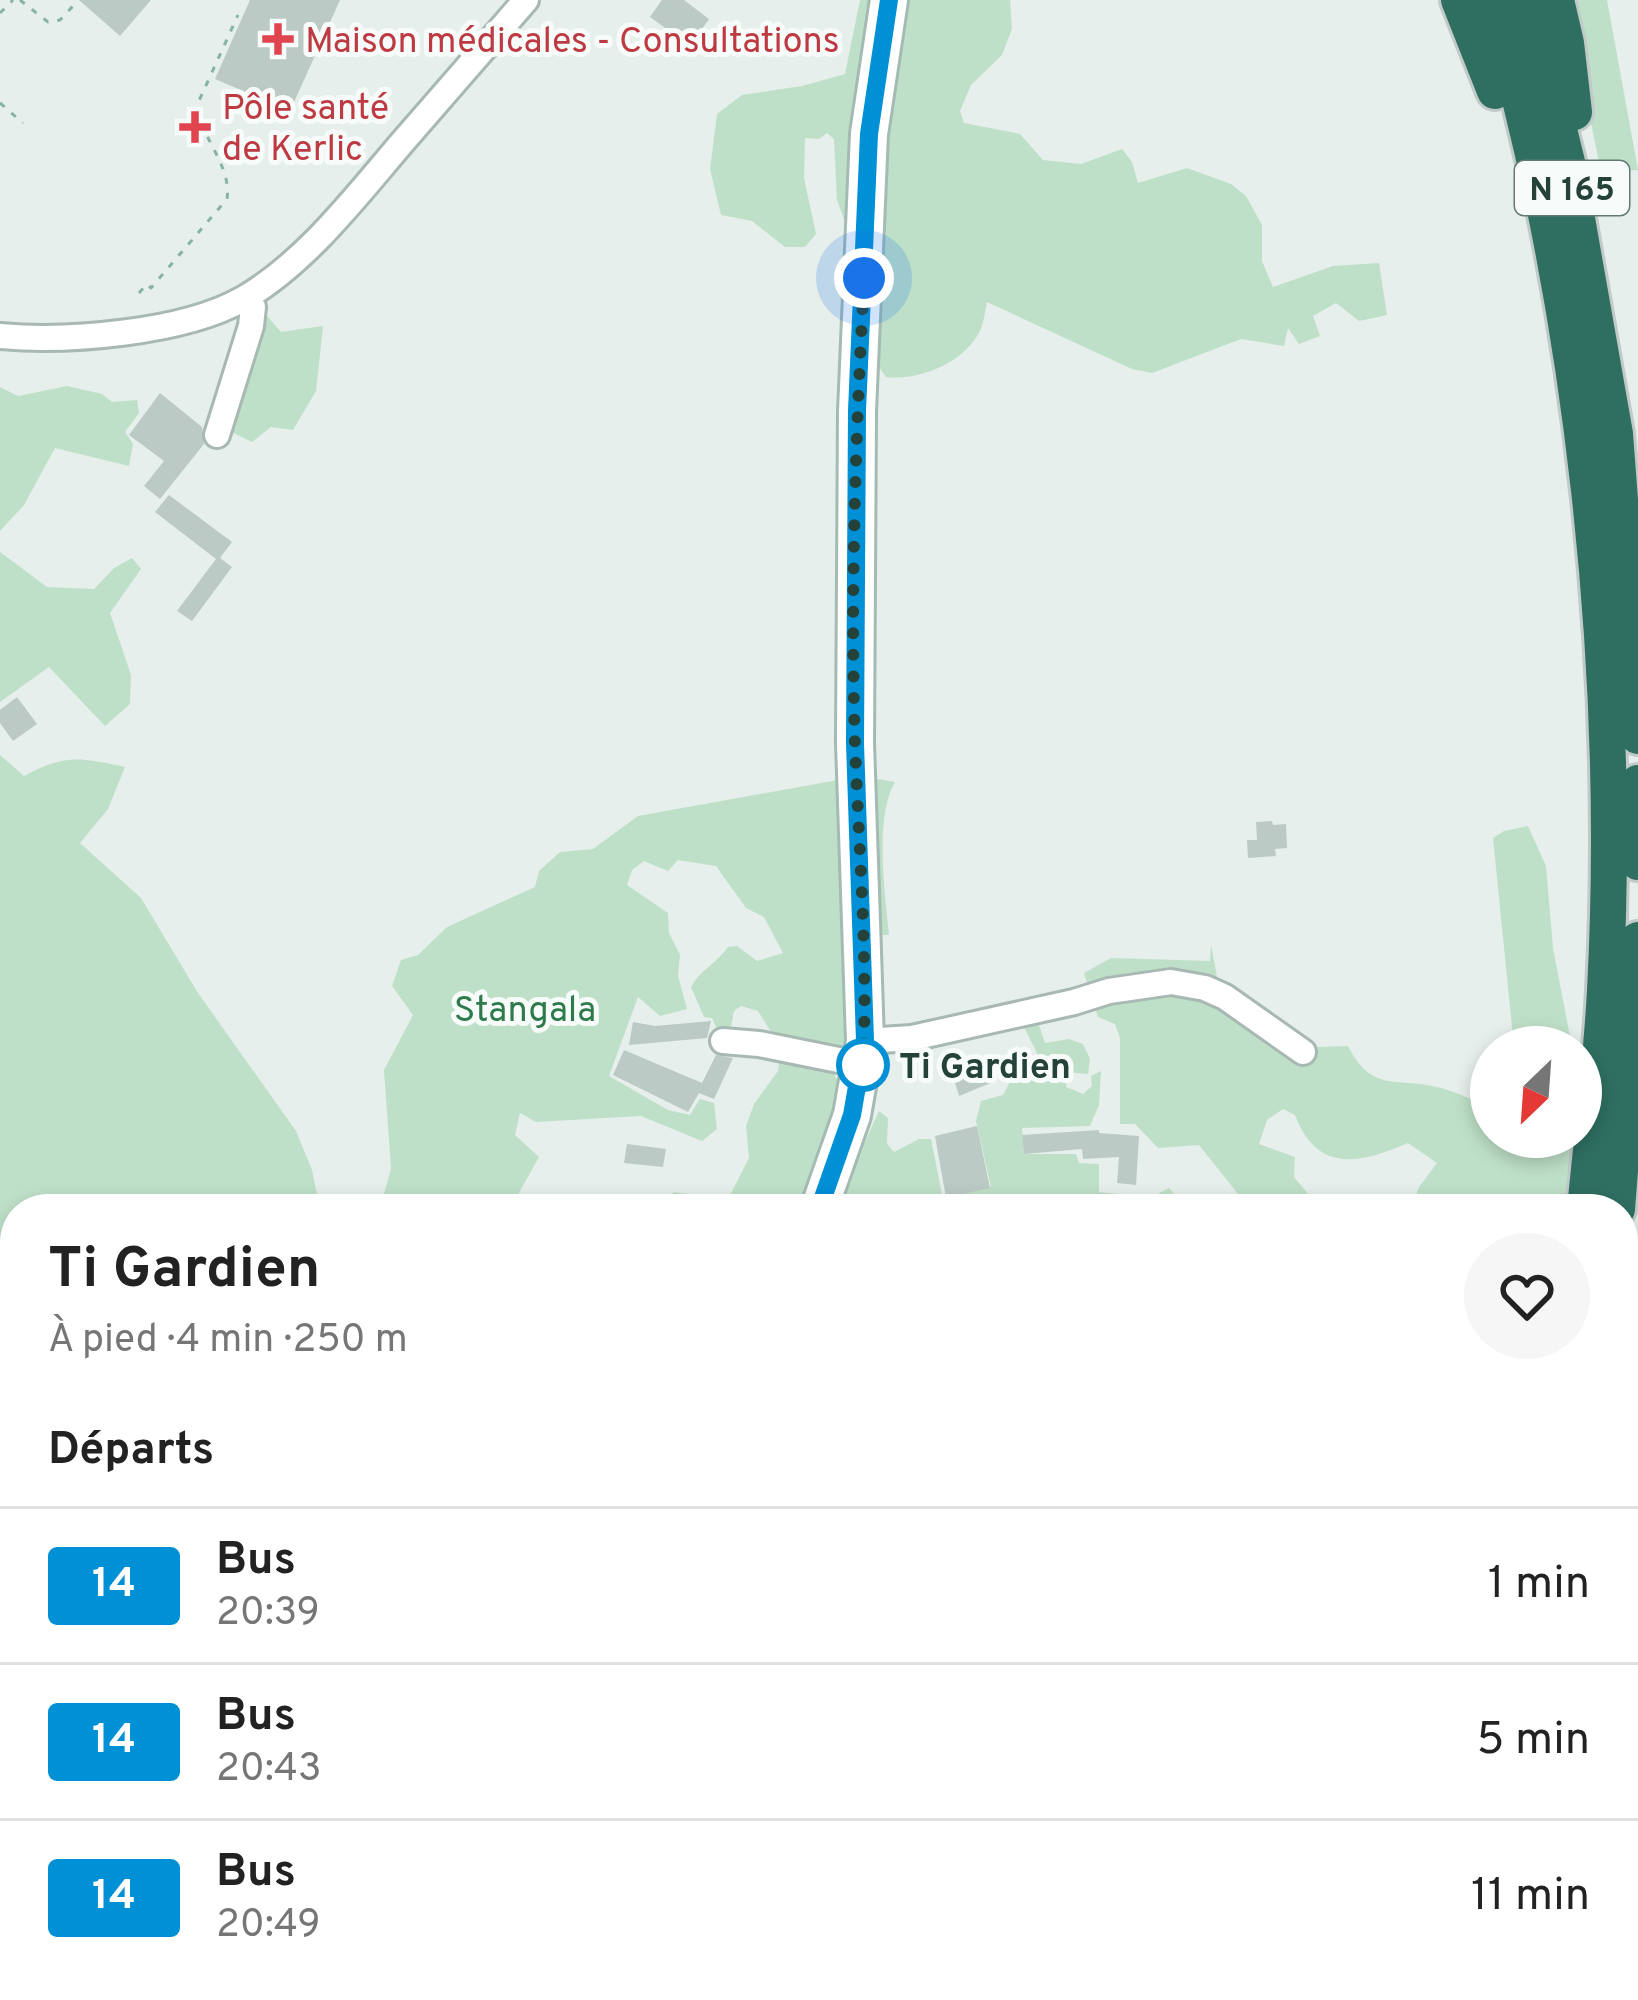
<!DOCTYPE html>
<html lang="fr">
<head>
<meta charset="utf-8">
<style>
	:root { --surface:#fff; --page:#f6f6f6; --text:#222; --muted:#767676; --line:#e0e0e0 }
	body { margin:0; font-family:Overpass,sans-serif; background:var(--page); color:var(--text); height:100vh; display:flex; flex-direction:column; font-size:45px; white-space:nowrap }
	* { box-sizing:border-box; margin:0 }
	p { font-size:39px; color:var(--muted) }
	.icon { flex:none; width:66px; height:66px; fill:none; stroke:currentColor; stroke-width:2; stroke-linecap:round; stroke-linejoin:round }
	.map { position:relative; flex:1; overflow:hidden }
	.sheet { position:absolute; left:0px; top:1194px; width:1638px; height:807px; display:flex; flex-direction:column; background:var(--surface); border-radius:48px 48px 0 0; box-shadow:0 6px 18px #0003 }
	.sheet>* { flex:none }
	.badge { padding:0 24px; border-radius:9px; font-size:42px; line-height:78px }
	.needle { width:78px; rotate:205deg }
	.buttons { position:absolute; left:1470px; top:1026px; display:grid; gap:24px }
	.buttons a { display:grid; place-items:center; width:132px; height:132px; border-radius:50%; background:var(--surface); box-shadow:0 6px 18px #0003; font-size:60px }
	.you { position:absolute; width:60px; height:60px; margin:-30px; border:9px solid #fff; border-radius:50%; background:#1a73e8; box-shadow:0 0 0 18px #1a73e833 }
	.map>.badge { position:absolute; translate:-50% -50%; box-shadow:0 0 0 6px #fff }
	h2 { padding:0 48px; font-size:45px; line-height:108px }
	.round { display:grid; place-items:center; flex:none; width:126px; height:126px; border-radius:63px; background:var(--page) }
	.head { display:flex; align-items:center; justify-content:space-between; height:204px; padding:0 48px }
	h1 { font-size:57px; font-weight:700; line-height:90px }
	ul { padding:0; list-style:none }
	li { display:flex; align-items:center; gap:36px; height:156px; padding:0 48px; border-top:3px solid var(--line) }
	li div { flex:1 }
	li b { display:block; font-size:45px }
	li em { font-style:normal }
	li .badge { min-width:132px; font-weight:700; text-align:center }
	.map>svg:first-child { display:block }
	.green { fill:#bfe0c8 }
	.building { fill:#bbcac4 }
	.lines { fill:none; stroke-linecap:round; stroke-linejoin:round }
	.street-casing { stroke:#a8b8b2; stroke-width:30 }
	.secondary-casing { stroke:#a4bbb3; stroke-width:42 }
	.highway-casing { stroke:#c2cac8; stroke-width:42 }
	.path { stroke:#86b3a5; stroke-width:3; stroke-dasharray:6 9; stroke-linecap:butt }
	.street { stroke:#fff; stroke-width:24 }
	.secondary { stroke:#fff; stroke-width:36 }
	.highway { stroke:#2f6f62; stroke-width:36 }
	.line-casing { stroke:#fff; stroke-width:27 }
	.line { stroke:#0090d6; stroke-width:18 }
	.walk { stroke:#24423a; stroke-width:12; stroke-dasharray:0 21.6 }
	.health-dot { fill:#e0444e; stroke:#f7fbf9; stroke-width:4.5 }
	.stop-dot { fill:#fff; stroke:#0090d6; stroke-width:6 }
	.labels { text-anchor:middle; stroke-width:10; stroke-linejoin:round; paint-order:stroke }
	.shield { fill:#f7fbf9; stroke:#637a73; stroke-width:3 }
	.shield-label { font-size:33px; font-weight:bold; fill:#24423a }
	.health-label { font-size:36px; fill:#be3a42; stroke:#f7fbf9; text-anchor:start }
	.park-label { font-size:36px; fill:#2d7a4b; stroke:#f7fbf9 }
	.stop-label { font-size:36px; font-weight:bold; fill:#24423a; stroke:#f7fbf9; text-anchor:start }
</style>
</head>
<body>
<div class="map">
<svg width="1638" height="2000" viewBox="0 0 1638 2000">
	<rect width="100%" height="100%" fill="#e6efeb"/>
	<path class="green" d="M 860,0 L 1010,0 L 1012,29 L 1002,55 L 971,85 L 960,111 L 964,123 L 1020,134 L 1043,160 L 1081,164 L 1122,149 L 1132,162 L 1138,183 L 1187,168 L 1231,184 L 1246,196 L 1262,225 L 1262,261 L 1273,287 L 1333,266 L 1379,263 L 1387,315 L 1359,321 L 1336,303 L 1313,316 L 1320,336 L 1299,344 L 1288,328 L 1284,346 L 1241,339 L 1152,373 L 1132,369 L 987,302 C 985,311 984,322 980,331 C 964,363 919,381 886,377 L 870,354 L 868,257 L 845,222 L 837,200 L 834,139 L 827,133 L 819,139 L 805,138 L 804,178 L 816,234 L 805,247 L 785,247 L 752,221 L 721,215 L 710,169 L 717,114 L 742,95 L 802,86 L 845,74 Z
		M 1566,0 L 1607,0 L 1638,170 L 1601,172 Z
		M 262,310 L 281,332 L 323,326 L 316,391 L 293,430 L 271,427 L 252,442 L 225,429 Z
		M 67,386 L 102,394 L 112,402 L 137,400 L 139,413 L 125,432 L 133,444 L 129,466 L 55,448 L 24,505 L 0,531 L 0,387 L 18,396 Z
		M 0,552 L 47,587 L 94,589 L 114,568 L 132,558 L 141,569 L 110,613 L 131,675 L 130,704 L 105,726 L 49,667 L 0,702 Z
		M 0,755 L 24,776 C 65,754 80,757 125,767 L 108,809 L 80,843 L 141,898 L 198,993 L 296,1131 L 312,1170 L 320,1209 L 15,1209 L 15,1774 L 0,1801 Z
		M 860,776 L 895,782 C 874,818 885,893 889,935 L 847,934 L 848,1045 L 837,1048 L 834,1075 L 841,1086 L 838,1107 L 797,1209 L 669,1209 L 673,1192 L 728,1199 L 749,1158 L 746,1126 L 754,1104 L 778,1071 L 781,1048 L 758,1011 L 741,1006 L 734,1011 L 731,1027 L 716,1027 L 712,1018 L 704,1017 L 691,987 C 700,970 717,963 728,947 L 737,946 L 757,961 L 783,953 L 764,917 L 746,908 L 716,866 L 678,860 L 668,871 L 644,861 L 632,870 L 627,885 L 668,913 L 669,933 L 680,955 L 678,976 L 687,1009 L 660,1016 L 638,997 L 609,1076 L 668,1110 L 690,1115 L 700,1099 L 714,1103 L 717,1129 L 702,1141 L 641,1116 L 536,1122 L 520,1113 L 515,1135 L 539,1157 L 510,1209 L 380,1209 L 391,1168 L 384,1070 L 413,1015 L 392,986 L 401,960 L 418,955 L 447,927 L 535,887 L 539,871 L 560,852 L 593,849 L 638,816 Z
		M 1528,826 L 1546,866 L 1553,948 L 1572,1047 L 1514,1047 L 1493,838 L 1504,831 Z
		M 1211,945 L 1222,1003 L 1292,1048 L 1348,1046 C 1372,1093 1395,1077 1437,1087 C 1455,1091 1474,1101 1491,1107 L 1491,1137 L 1575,1137 L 1569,1209 L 1411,1209 L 1419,1187 L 1437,1163 L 1408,1143 C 1361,1163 1318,1175 1295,1115 L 1283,1109 L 1267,1120 L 1259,1144 L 1295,1157 L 1294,1177 L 1314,1201 L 1314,1209 L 1276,1209 L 1274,1204 L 1250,1209 L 1199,1145 L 1158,1148 L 1135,1124 L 1120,1124 L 1120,1038 L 1115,1024 L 1098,1017 L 1084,973 L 1111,958 L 1210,961 Z
		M 1037,1019 L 1045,1043 L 1069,1039 L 1083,1044 L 1090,1059 L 1088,1074 L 1067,1072 L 1066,1087 L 1083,1094 L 1092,1086 L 1091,1076 L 1101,1071 L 1099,1105 L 1090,1126 L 1022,1128 L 1024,1154 L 1076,1154 L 1079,1163 L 1099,1164 L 1099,1192 L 1152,1197 L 1169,1188 L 1181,1202 L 1211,1209 L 834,1209 L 879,1111 L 888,1118 L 887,1144 L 894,1152 L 919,1139 L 931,1139 L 943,1199 L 991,1187 L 976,1121 L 981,1101 L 1003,1095 L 1020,1063 L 1035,1064 L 1037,1053 L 1024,1027 Z
		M 1638,1694 L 1638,2000 L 1571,2000 L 1573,1986 L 1623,1986 L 1623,1745 Z
		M 978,1986 L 1171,1986 L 1173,2000 L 998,2000 Z"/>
	<path class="building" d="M 79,0 L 151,0 L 120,36 Z
		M 250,0 L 340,0 L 290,111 L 215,79 Z
		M 662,0 L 684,0 L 709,19 L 690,46 L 650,17 Z
		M 160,393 L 202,427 L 204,444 L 160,499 L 144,486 L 164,461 L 129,435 Z
		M 169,495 L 232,542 L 220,558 L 232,567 L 192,621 L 177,611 L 216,559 L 155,512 Z
		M 17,697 L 37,724 L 13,741 L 0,723 L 0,710 Z
		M 1272,821 L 1273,825 L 1286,824 L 1287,848 L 1275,849 L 1276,856 L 1248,858 L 1247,840 L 1257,840 L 1256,822 Z
		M 711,1021 L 707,1038 L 629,1045 L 633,1022 L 655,1026 Z
		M 624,1050 L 702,1083 L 716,1055 L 733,1058 L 714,1099 L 699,1093 L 688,1112 L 613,1075 Z
		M 984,1056 L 993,1082 L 959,1096 L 950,1066 Z
		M 977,1126 L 990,1188 L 946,1198 L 935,1136 Z
		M 1099,1130 L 1099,1133 L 1139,1136 L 1136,1185 L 1117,1183 L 1119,1157 L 1083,1159 L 1082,1149 L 1024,1154 L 1022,1135 Z
		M 627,1144 L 666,1149 L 663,1167 L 624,1163 Z"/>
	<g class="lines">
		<g class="street-casing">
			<path id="street" d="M 0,336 C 68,342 183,333 243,299 C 304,264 354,199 400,145 C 442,97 484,48 526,0
				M 217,435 L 251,326 L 253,307 L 245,298
				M 723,1041 L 759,1044 L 863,1065
				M 865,1041 L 912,1038 L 1074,1002 L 1109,991 L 1171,982 L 1205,988 L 1225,997 L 1303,1052"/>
		</g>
		<g class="secondary-casing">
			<path id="secondary" d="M 819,1209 L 852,1115 L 865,1041 L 855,743 L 857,411 L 869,134 L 889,0
				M 457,2000 L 462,1986
				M 1628,2000 L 1638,1963"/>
		</g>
		<g class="highway-casing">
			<path id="highway" d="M 1459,0 L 1495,91
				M 1493,0 C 1583,307 1622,672 1605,991 C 1601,1064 1592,1137 1585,1209
				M 1527,0 L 1567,162 L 1615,434 L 1638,736
				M 1556,0 L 1566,43 L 1574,112
				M 1638,783 L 1638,862
				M 1617,1209 L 1638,940
				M 1623,1500 L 1638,1494
				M 1623,1717 L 1638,1671
				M 1191,1986 L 1191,2000
				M 1469,2000 L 1471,1986
				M 1503,2000 L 1505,1986
				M 1556,2000 L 1560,1986"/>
		</g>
		<path class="path" d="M 20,0 L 48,22 L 60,20 L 73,6
			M 0,13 L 13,0
			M 0,103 L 23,123
			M 139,293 L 147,284 L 151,288 L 227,199 C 232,164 199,138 198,103 L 238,15"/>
		<use href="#street" class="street"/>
		<use href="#secondary" class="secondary"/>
		<use href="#highway" class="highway"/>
	</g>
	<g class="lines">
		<g class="line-casing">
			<path id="line" d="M 819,1209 L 852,1115 L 865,1041 L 855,743 L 857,411 L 869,134 L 889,0"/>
		</g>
		<use href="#line" class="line"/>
		<path class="walk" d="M 863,1065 C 868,960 859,852 855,745 C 850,590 856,433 864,278"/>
	</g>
	<g class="health-dot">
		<path d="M272 21h12v12h12v12h-12v12h-12v-12h-12v-12h12z"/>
		<path d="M189 109h12v12h12v12h-12v12h-12v-12h-12v-12h12z"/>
	</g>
	<circle class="stop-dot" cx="863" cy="1065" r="24"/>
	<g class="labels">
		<rect class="shield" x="1515" y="161" width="114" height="54" rx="9"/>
		<g class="shield-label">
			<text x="1572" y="200">N 165</text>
		</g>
		<g class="health-label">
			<text x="305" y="52">Maison médicales - Consultations</text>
			<text x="222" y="119">Pôle santé<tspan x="222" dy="41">de Kerlic</tspan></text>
		</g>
		<g class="park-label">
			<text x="525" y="1021">Stangala</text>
		</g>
		<g class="stop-label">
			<text x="899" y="1078">Ti Gardien</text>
		</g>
	</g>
</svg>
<div class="buttons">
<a><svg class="needle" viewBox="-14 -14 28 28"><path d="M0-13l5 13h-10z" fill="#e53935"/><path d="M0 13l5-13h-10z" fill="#767676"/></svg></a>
</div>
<div class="you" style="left:864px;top:278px"></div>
<section class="sheet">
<div class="head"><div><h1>Ti Gardien</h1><p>À pied · 4 min · 250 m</p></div><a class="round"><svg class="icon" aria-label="heart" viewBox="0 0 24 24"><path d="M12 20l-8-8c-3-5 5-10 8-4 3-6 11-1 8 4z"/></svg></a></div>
<h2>Départs</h2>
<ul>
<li><span class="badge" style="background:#0090d6;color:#fff">14</span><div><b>Bus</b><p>20:39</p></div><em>1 min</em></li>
<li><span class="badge" style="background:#0090d6;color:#fff">14</span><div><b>Bus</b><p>20:43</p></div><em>5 min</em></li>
<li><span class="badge" style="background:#0090d6;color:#fff">14</span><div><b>Bus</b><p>20:49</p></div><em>11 min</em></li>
</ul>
</section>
</div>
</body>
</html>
